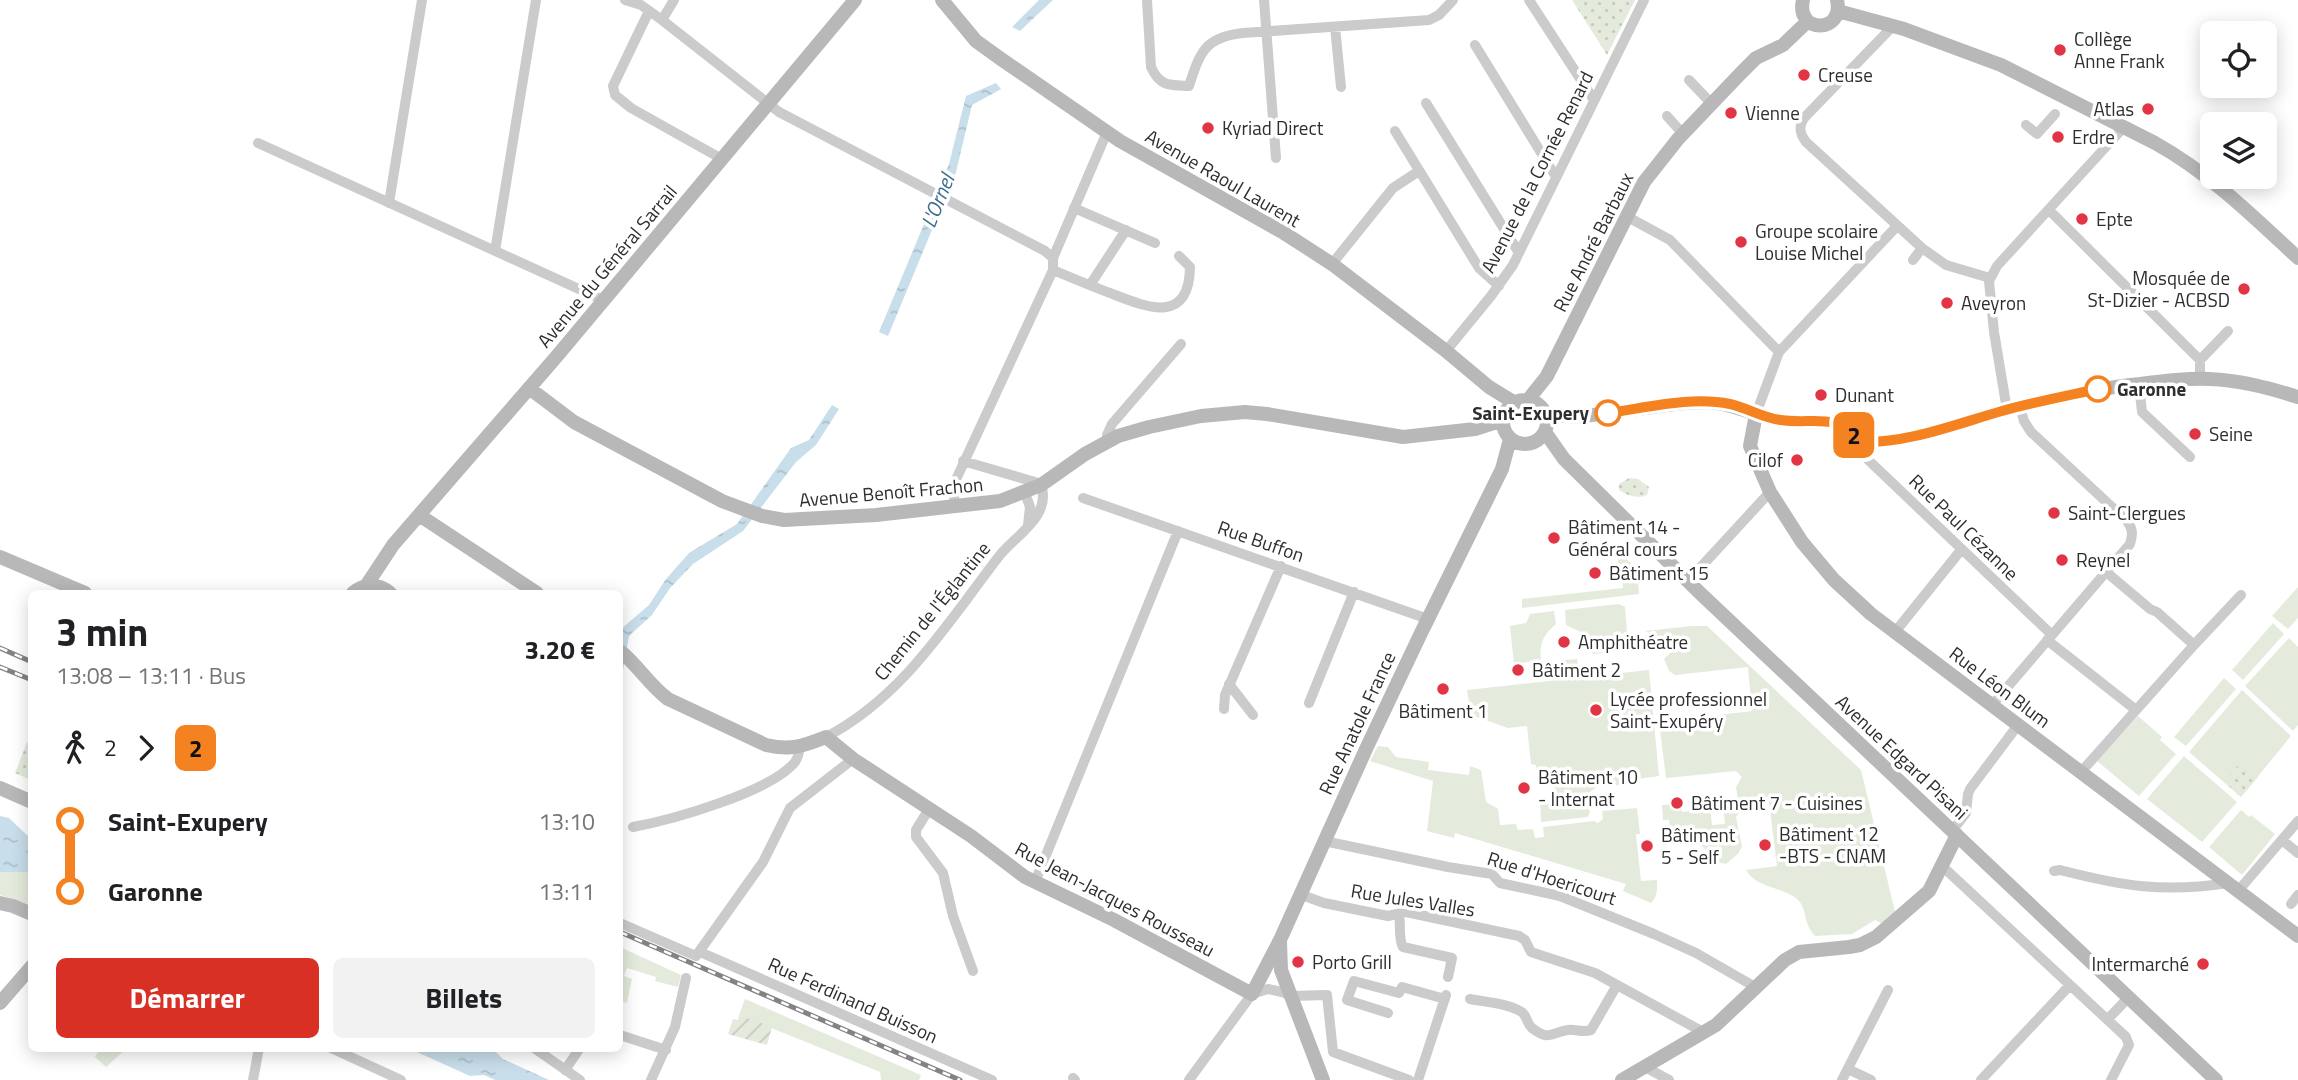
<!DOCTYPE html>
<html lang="fr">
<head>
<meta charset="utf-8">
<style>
	:root { --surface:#fff; --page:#f2f2f2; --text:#202124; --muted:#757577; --accent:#d93025 }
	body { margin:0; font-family:"Titillium Web",sans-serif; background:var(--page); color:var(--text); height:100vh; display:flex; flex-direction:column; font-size:26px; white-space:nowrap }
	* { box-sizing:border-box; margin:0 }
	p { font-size:23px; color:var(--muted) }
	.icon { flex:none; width:38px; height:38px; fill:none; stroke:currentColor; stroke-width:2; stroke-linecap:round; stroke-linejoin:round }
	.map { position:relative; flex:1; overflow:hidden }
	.drawer { position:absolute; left:28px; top:590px; width:595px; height:462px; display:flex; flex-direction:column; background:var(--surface); border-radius:10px; box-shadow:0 4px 18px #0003 }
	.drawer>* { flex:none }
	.badge { padding:0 14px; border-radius:10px; font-size:24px; line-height:46px }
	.tools { position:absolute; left:2200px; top:21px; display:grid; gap:14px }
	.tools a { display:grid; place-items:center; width:77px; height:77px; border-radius:10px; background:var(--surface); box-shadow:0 4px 18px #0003; font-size:35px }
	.map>.badge { position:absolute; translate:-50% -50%; box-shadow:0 0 0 4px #fff }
	.legs { display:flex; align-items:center; gap:10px; height:77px; padding:0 28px; font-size:23px }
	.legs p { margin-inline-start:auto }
	.head { display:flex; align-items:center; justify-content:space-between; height:119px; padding:0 28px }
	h1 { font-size:38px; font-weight:700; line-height:52px }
	.primary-button { display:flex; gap:14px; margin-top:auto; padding:14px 28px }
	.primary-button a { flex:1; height:80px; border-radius:10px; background:var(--accent); color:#fff; font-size:28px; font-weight:700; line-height:80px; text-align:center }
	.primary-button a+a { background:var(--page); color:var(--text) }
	ul { padding:0 28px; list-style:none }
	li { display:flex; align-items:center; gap:24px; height:70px; font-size:26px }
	li i { display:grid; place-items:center; width:10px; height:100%; margin:0 9px; background:currentColor }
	li i::after { content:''; width:18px; height:18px; margin:-9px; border:5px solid; border-radius:50%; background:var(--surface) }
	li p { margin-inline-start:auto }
	li:first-child i { background:linear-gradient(#0000 50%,currentColor 0) }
	li:last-child i { background:linear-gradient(currentColor 50%,#0000 0) }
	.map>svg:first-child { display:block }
	.grass { fill:#e4ebdc }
	.park { fill:url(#park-dots) }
	.garden { fill:url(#garden-furrows) }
	.water { fill:url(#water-ripples) }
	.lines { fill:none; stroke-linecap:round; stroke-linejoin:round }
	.street { stroke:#cbcbcb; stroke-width:10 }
	.secondary { stroke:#b8b8b8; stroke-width:14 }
	.rail-casing { stroke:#838383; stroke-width:5 }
	.rail { stroke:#fff; stroke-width:2.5; stroke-dasharray:8; stroke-linecap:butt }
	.line-1-casing { stroke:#fff; stroke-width:16 }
	.line-1 { stroke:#f58220; stroke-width:10 }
	.poi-dot { fill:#e13444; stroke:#fff; stroke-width:2.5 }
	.stop-1-dot { fill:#fff; stroke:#f58220; stroke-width:3.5 }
	.labels { text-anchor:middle; stroke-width:7; stroke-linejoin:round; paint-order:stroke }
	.poi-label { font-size:19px; fill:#2e2e2e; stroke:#fff; text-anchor:start }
	.street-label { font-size:19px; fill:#2e2e2e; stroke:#fff }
	.stop-label { font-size:19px; font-weight:bold; fill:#2e2e2e; stroke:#fff; text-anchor:start }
	.water-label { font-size:21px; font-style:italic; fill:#3e708e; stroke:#fff }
</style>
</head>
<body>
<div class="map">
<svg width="2298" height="1080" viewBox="0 0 2298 1080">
	<defs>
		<pattern id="park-dots" width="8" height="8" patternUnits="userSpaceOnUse" patternTransform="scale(1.75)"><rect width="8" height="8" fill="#e4ebdc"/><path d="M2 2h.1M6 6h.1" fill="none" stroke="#c4cabd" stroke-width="1.8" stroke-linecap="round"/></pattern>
		<pattern id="garden-furrows" width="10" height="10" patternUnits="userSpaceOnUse" patternTransform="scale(1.75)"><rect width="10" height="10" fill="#e4ebdc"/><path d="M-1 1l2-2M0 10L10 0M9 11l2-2" fill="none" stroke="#c4cabd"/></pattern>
		<pattern id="water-ripples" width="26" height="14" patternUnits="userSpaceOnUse" patternTransform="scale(1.75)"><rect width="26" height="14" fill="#c8deea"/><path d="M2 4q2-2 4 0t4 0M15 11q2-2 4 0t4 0" fill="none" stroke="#acbfc9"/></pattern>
	</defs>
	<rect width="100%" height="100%" fill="#fff"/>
	<path class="grass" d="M 1617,550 L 1637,569 L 1639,594 L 1522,608 L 1522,599 L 1623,588 L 1622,575 L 1619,575 Z
		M 2298,587 L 2298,618 L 2288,629 L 2272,616 Z
		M 1619,604 L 1625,607 L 1627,633 L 1614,635 L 1616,652 L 1593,654 L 1583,633 L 1566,625 L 1565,610 Z
		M 1554,611 L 1556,624 C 1543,635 1539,644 1541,660 L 1514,664 L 1510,626 L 1526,623 L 1530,614 Z
		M 2273,623 L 2284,634 L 2243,680 L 2232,670 Z
		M 1692,626 L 1707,626 L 1861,770 L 1896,916 L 1885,925 L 1875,920 L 1852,934 L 1815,936 C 1803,923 1807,910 1799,901 C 1787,887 1756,889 1746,870 L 1777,866 L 1769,802 L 1751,804 L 1752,809 L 1742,810 L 1736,817 L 1742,847 L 1738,854 L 1726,864 L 1717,862 L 1701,845 L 1670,827 L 1669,820 L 1663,820 L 1662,805 L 1680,804 L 1682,812 L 1692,811 L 1691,802 L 1709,800 L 1712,825 L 1725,824 L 1723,803 L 1738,800 L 1736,787 L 1742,777 L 1736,771 L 1666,778 L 1659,722 L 1752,711 L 1748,667 L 1675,675 L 1669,671 L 1664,659 L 1673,650 L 1671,643 L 1645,631 Z
		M 2289,638 L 2298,647 L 2298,725 L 2293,731 L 2245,686 Z
		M 1577,659 L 1579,671 L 1554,674 L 1553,661 Z
		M 1649,670 L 1659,776 L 1630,780 L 1622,785 L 1598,786 L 1590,792 L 1585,803 L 1590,812 L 1588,817 L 1541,822 L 1540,802 L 1556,800 L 1552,769 L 1536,770 L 1536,765 L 1531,764 L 1527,726 L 1508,728 L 1471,715 L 1467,690 Z
		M 2224,678 L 2236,689 L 2186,746 L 2174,737 Z
		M 2242,690 L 2291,736 L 2241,797 L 2189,752 Z
		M 2138,716 L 2162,737 L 2160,740 L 2176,754 L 2139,796 L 2097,761 Z
		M 1378,746 L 1388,747 L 1396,757 L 1429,762 L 1428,770 L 1469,775 L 1470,766 L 1481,770 L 1486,802 L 1498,809 L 1500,825 L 1516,824 L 1518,830 L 1533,829 L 1535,838 L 1544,837 L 1543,827 L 1594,821 L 1598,823 L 1603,819 L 1602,811 L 1637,808 L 1640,834 L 1636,834 L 1641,881 L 1657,880 C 1657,889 1658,896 1651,903 L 1623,891 L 1626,884 L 1455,833 L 1454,838 L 1427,831 L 1433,781 L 1370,761 Z
		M 2184,756 L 2237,802 L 2202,842 L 2147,799 Z
		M 2241,810 L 2249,817 L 2251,815 L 2275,834 L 2242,875 L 2209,847 Z
		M 17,871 L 31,872 L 31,905 L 0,895 L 0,872 Z
		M 620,947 L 681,975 L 678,987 L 655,981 L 656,977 L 627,968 L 624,976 L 632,979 L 627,1003 L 620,1001 Z
		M 745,999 L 921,1075 L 919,1080 L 881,1080 L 880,1072 L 739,1015 Z
		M 100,1048 L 127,1048 L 106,1067 L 95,1057 Z"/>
	<path class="park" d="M 1572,0 L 1635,0 L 1607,55 Z
		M 1629,478 L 1638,479 L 1649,487 L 1647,495 C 1637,499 1628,496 1619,490 L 1619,484 Z
		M 27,742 L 31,744 L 31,780 L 15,773 Z
		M 2241,762 L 2258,777 L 2241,797 L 2224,782 Z"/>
	<path class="garden" d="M 739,1015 L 772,1027 L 767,1045 L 728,1034 L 733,1019 L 738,1020 Z"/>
	<path class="water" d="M 1039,0 L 1053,0 L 1020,31 L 1012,27 Z
		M 996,83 L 1001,89 L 972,105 L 956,172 L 888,336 L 879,332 L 949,164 L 966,96 Z
		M 832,405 L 839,409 L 816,445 L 796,462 L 743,531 L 693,564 L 670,588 L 652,615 L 629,636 L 620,688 L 621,629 L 649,605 L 666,579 L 689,553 L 737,524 L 791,448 L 809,440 Z
		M 0,816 L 9,818 L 31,839 L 31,872 L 0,872 Z
		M 408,1048 L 492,1048 L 503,1059 L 549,1080 L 495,1080 L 484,1075 L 470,1076 Z"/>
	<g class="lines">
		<path class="street" d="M 625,0 L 641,5 L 662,20 L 779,112 L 1045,251 L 1053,258
			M 1147,0 L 1151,67 C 1160,87 1170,85 1189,86 C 1200,52 1205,37 1243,33 L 1429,20 L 1439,15 L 1453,0
			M 1264,0 L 1276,158
			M 1529,0 L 1594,100
			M 649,11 L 613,86 L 615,95 L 631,108 L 722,159
			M 662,20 L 674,0
			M 1893,26 L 1804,118 C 1798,127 1800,134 1806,142 L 1922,248 L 1946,265 L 1990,278
			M 1335,27 L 1341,87
			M 1475,45 L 1556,177
			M 1689,80 L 1711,103
			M 1426,103 L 1519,253
			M 1667,116 L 1683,134
			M 2026,125 L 2037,134 L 2055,114
			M 1395,131 L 1479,268 L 1499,286
			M 258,143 L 603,300
			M 389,203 L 422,0
			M 1074,208 L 1155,243
			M 2049,210 L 2200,360
			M 1626,216 L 1670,240 L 1779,352
			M 495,251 L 536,0
			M 1913,260 L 1922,248
			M 1332,264 L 1393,188 L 1419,171
			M 1053,270 C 1072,278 1091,286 1110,293 C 1146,307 1189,326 1190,267 L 1179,256
			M 1090,285 L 1126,230
			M 1446,351 L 1491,296 L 1513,265 L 1644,0
			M 2200,379 L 2200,360 L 2228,331
			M 2139,384 L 2142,412 L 2190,457
			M 2007,410 L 1994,332 L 1989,281 L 1997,266 L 2124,127
			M 1756,414 L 1779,352 L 1897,226
			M 1107,441 L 1107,435 L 1112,424 L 1181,344
			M 1858,442 L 1863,455 L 2052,635
			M 963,461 L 1042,484
			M 1025,493 L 1030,507 L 1028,525
			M 1083,498 L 1428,619
			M 955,507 L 953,486 L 1053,270 L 1053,258 L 1107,132
			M 1688,581 L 1770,492
			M 1895,632 L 1961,550
			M 2047,640 L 2136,710
			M 2194,645 L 2241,595
			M 1229,684 L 1253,715
			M 1309,703 L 1354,592
			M 1992,705 L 2130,544 C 2133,534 2133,529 2127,521 L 2031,432 L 2024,421 L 2020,407
			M 1224,709 L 1225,695 L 1281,566
			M 826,737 C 904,696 948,622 1000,555 C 1016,535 1052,516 1041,485
			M 2081,772 L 2194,645 L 2157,612 L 2150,609 L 2105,571
			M 929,809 L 916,830 L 916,837 L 943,873 L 953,916 L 973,971
			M 633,827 C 671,820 771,792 795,762 C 798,758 799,753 800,747
			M 1952,831 L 1966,813 L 1968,794 L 1970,789 L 2018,725
			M 2282,840 L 2298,853
			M 1324,841 L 1448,867 L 1492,874 L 1500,883 L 1560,896 L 1654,934 L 1696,953 L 1757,988
			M 1942,866 L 2126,1037 L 2129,1045 L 2111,1080
			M 2054,871 L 2060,870 C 2122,886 2164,893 2228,883
			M 1035,882 L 1178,531
			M 2238,891 L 2298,821
			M 1299,894 L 1324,903 L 1388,916 L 1406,912 L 1519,936 L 1525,940 L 1531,952 L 1595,973 L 1705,1033
			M 2291,904 L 2298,895
			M 1399,914 C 1401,925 1398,938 1403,947 L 1452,958 L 1448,977
			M 620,923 L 696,956 L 763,862 L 790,808 L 853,759
			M 700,952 L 992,1080
			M 1470,999 C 1485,1002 1506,1003 1520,1011 C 1527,1014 1526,1023 1532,1028 C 1550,1042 1552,1032 1568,1030 C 1576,1029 1583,1033 1591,1030 L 1617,985
			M 1388,1013 L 1347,1000 L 1354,981 L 1399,993 L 1402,987 L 1445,999
			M 2108,1019 L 2128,998
			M 620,1035 L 666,1050
			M 331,1048 L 401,1080
			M 534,1048 L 580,1080
			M 1645,1067 L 1669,1080
			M 1848,1069 L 1871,1080
			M 565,1070 L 580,1048
			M 1073,1078 L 1075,1080
			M 253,1080 L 259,1048
			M 651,1080 L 675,1027 L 686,978
			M 1189,1080 L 1252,994 L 1268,989 L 1282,992 L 1291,996 L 1327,995 L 1333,1052 L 1409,1080
			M 1418,1080 L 1446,995
			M 1842,1080 L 1888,990
			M 1981,1080 L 2070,985"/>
		<path class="secondary" d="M 942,0 L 976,41 L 1001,59 L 1120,141 L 1284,233 L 1332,264 L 1446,351 L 1489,387 L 1515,403
			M 1803,0 C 1795,34 1845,34 1837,0
			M 1838,11 L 1904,29 L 2001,65 L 2155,143 C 2209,173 2253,216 2298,258
			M 529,388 L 574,422 L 722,501 L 762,516 L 784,520 L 876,515 L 1000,501 L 1041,485 L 1085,454 L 1118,436 L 1149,427 L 1201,416 L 1245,412 L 1267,414 L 1403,437 L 1475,429 L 1503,420
			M1503 422a22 22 0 1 1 44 0a22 22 0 1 1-44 0Z
			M 1528,400 L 1547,376 L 1644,182 L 1678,139 L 1740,74 L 1756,58 L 1783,45 L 1808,21
			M 1756,414 L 1750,446 L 1770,492 L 1802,542 L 1834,580 L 1871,614 L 2298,936
			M 1546,415 C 1557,415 1568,417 1579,416 C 1622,414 1664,402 1707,402 C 1735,403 1758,418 1786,421 C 1818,425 1836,411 1858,442 C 1904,444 1950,426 1994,413 C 2042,400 2091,389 2140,384 C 2163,381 2187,378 2209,379 C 2240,380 2269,388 2298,397
			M 1545,432 L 1564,459 L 1700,593 L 2216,1080
			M 419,515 L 537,593
			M 0,557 L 85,593
			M 366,586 L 393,545 L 557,356 L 855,0
			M 353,593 C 365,583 378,583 390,593
			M 620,651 C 638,665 649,685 668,699 L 766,745 C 791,751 803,746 826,737 L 853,759 L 971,836 L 1025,877 L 1114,920 L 1252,994 L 1280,940 L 1366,749 L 1421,633 L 1502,469 L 1510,439
			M 0,788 L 32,802
			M 0,903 L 13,906 L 32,914
			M 1280,942 L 1281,970 L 1323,1080
			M 0,1003 L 32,966
			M 1622,1080 L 1716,1025 L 1785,960 L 1799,952 L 1849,947 L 1860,945 L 1876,937 L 1929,891 L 1957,835"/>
		<g class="rail-casing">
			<path id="rail" d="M 0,648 L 32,662
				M 0,667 L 32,680
				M 620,932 L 960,1080"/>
		</g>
		<use href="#rail" class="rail"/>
	</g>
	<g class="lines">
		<g class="line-1-casing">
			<path id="line-1" d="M 1608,413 C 1646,408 1691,396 1730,404 C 1748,408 1763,418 1781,420 C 1814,425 1836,411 1858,442 C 1907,444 1956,424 2002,411 C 2034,402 2066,396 2098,389"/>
		</g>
		<use href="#line-1" class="line-1"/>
	</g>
	<g class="poi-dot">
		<circle cx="2060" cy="50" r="7"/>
		<circle cx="1804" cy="75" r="7"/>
		<circle cx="2148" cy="109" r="7"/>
		<circle cx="1731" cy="113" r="7"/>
		<circle cx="1208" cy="128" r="7"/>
		<circle cx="2058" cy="137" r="7"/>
		<circle cx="2082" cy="219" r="7"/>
		<circle cx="1741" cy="242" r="7"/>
		<circle cx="2244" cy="289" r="7"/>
		<circle cx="1947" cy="303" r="7"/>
		<circle cx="1821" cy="395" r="7"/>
		<circle cx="2195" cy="434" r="7"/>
		<circle cx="1797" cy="460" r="7"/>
		<circle cx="2054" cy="513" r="7"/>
		<circle cx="1554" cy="538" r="7"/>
		<circle cx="2062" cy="560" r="7"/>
		<circle cx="1595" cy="573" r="7"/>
		<circle cx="1564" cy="642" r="7"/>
		<circle cx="1518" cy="670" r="7"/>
		<circle cx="1443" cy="689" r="7"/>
		<circle cx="1596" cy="710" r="7"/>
		<circle cx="1524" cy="788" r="7"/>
		<circle cx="1677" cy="803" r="7"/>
		<circle cx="1765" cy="845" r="7"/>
		<circle cx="1647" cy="846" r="7"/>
		<circle cx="1298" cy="962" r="7"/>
		<circle cx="2203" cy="964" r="7"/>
	</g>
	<g class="stop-1-dot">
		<circle cx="2098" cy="389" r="12"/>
		<circle cx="1608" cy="413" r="12"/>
	</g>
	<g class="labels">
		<g class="poi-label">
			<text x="2074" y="46">Collège<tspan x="2074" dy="22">Anne Frank</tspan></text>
			<text x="1818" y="82">Creuse</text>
			<text x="2134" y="116" text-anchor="end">Atlas</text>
			<text x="1745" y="120">Vienne</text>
			<text x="1222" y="135">Kyriad Direct</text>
			<text x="2072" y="144">Erdre</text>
			<text x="2096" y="226">Epte</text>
			<text x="1755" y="238">Groupe scolaire<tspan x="1755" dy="22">Louise Michel</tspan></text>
			<text x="2230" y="285" text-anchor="end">Mosquée de<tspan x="2230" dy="22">St-Dizier - ACBSD</tspan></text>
			<text x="1961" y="310">Aveyron</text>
			<text x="1835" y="402">Dunant</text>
			<text x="2209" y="441">Seine</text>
			<text x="1783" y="467" text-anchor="end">Cilof</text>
			<text x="2068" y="520">Saint-CIergues</text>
			<text x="1568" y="534">Bâtiment 14 -<tspan x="1568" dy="22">Général cours</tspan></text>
			<text x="2076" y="567">Reynel</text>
			<text x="1609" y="580">Bâtiment 15</text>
			<text x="1578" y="649">Amphithéatre</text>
			<text x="1532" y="677">Bâtiment 2</text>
			<text x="1610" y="706">Lycée professionnel<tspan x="1610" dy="22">Saint-Exupéry</tspan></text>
			<text x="1443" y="718" text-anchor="middle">Bâtiment 1</text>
			<text x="1538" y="784">Bâtiment 10<tspan x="1538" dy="22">- Internat</tspan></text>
			<text x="1691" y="810">Bâtiment 7 - Cuisines</text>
			<text x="1779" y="841">Bâtiment 12<tspan x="1779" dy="22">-BTS - CNAM</tspan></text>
			<text x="1661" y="842">Bâtiment<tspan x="1661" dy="22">5 - Self</tspan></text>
			<text x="1312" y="969">Porto Grill</text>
			<text x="2189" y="971" text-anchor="end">Intermarché</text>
		</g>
		<g class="street-label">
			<text transform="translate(1537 172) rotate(-63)" y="7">Avenue de la Cornée Renard</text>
			<text transform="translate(1223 178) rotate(30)" y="7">Avenue Raoul Laurent</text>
			<text transform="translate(1593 242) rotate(-63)" y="7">Rue André Barbaux</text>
			<text transform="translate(607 266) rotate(-50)" y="7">Avenue du Général Sarrail</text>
			<text transform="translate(891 492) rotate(-5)" y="7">Avenue Benoît Frachon</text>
			<text transform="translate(1964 527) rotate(44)" y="7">Rue Paul Cézanne</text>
			<text transform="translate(1261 541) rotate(19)" y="7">Rue Buffon</text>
			<text transform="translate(932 611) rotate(-51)" y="7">Chemin de l'Églantine</text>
			<text transform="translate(2000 687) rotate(37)" y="7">Rue Léon Blum</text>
			<text transform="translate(1357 723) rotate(-65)" y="7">Rue Anatole France</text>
			<text transform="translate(1902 757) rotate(43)" y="7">Avenue Edgard Pisani</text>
			<text transform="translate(1552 878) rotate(18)" y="7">Rue d'Hoericourt</text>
			<text transform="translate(1115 899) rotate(28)" y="7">Rue Jean-Jacques Rousseau</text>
			<text transform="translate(1413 900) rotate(9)" y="7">Rue Jules Valles</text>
			<text transform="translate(853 1000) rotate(24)" y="7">Rue Ferdinand Buisson</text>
		</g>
		<g class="stop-label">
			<text x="2117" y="396">Garonne</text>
			<text x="1589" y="420" text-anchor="end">Saint-Exupery</text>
		</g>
		<g class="water-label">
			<text transform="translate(938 201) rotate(-68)" y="7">L'Ornel</text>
		</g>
	</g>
</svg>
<div class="tools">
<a><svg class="icon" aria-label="locate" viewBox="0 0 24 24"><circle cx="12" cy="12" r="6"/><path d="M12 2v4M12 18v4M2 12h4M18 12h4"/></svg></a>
<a><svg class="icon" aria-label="layers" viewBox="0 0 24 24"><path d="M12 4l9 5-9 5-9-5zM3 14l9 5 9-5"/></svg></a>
</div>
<b class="badge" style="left:1854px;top:435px;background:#f58220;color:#111">2</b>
<section class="drawer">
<div class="head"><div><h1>3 min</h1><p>13:08 – 13:11 · Bus</p></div><b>3.20 €</b></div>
<div class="legs"><svg class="icon" aria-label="walk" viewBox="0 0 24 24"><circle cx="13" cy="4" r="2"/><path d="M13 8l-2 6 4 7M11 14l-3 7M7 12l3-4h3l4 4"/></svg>2<svg class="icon" aria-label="forward" viewBox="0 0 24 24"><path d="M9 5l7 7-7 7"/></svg><b class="badge" style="background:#f58220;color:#111">2</b></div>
<ul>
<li><i style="color:#f58220"></i><b>Saint-Exupery</b><p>13:10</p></li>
<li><i style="color:#f58220"></i><b>Garonne</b><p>13:11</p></li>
</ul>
<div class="primary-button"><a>Démarrer</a><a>Billets</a></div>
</section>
</div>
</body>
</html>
